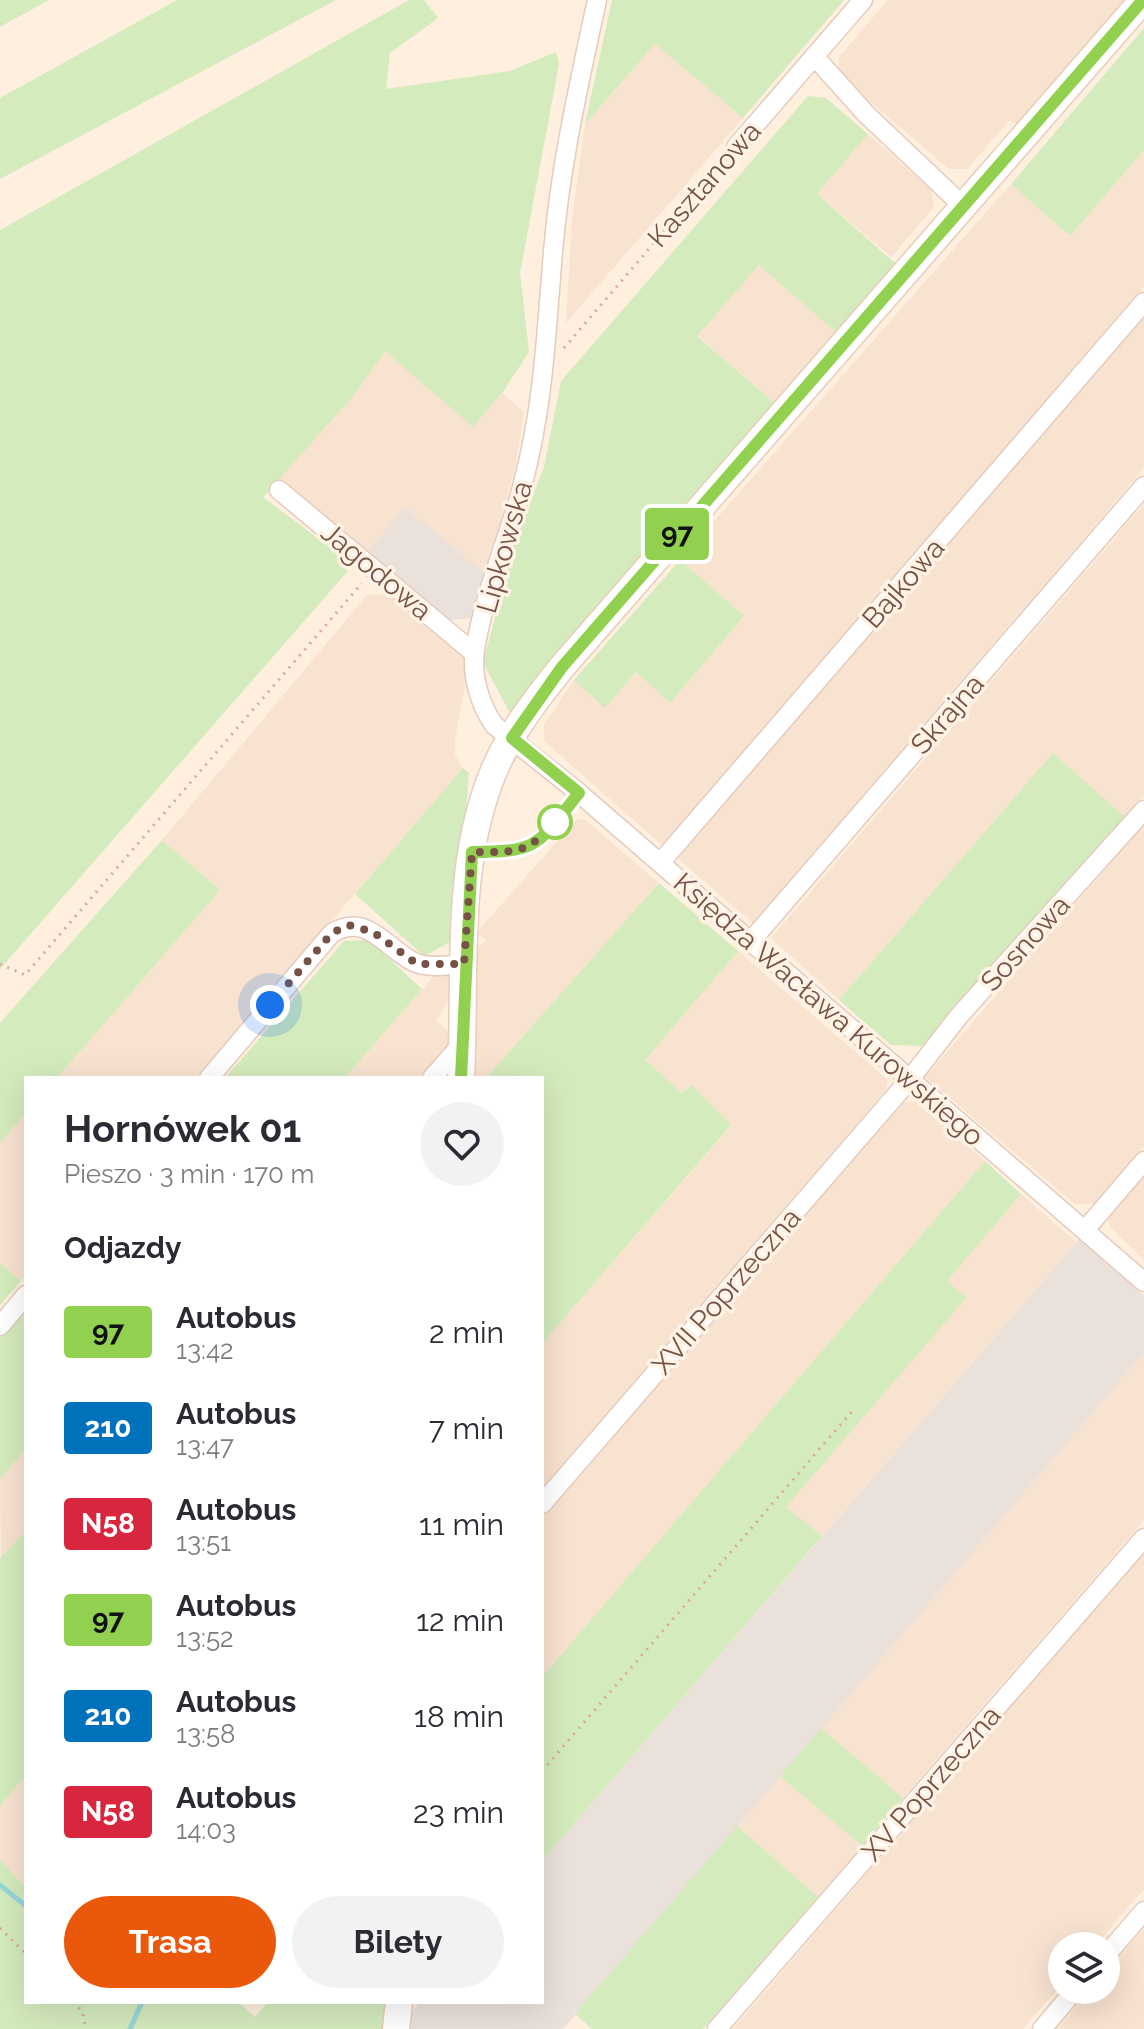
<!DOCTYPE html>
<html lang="pl">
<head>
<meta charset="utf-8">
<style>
	:root { --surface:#fff; --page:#f2f2f3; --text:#2b2b33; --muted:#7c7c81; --accent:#ea580c }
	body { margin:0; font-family:Raleway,sans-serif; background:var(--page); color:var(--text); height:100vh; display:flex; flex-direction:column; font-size:30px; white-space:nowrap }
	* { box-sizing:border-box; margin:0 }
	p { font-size:26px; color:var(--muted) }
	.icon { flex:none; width:44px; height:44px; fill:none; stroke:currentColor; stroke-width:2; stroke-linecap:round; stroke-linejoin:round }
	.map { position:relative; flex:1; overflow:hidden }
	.drawer { position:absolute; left:24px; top:1076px; width:520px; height:928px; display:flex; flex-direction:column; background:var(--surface); border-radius:0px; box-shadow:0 8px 32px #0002 }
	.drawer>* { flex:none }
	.badge { padding:0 16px; border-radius:6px; font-size:28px; line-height:52px }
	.fabs { position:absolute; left:1048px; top:1932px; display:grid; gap:16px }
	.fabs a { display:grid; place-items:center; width:72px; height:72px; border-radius:50%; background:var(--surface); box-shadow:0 8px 32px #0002; font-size:40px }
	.you { position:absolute; width:40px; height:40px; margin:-20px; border:6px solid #fff; border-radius:50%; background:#1a73e8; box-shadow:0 0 0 12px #1a73e833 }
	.map>.badge { position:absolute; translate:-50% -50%; box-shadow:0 0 0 4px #fff }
	h2 { padding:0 40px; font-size:30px; line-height:72px }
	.round { display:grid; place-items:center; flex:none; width:84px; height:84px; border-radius:42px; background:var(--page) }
	.headline { display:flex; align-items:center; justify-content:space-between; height:136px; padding:0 40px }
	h1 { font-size:38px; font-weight:700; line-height:60px }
	.action { display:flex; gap:16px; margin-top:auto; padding:16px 40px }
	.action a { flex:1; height:92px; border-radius:48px; background:var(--accent); color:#fff; font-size:32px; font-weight:700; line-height:92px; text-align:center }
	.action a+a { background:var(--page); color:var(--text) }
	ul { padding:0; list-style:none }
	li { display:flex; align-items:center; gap:24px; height:96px; padding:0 40px }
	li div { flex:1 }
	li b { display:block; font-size:30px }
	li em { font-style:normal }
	li .badge { min-width:88px; font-weight:700; text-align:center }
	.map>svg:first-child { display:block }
	.residential { fill:#f8e2d0 }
	.industrial { fill:#ebe1db }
	.green { fill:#d4ebbd }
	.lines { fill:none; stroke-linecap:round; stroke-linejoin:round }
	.stream { stroke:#98d6da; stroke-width:5 }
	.lane-casing { stroke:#e4cbbd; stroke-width:12 }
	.street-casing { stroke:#e4cbbd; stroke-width:21 }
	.secondary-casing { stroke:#e9ccba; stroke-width:29 }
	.path { stroke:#d9ab98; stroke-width:3; stroke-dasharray:2 6; stroke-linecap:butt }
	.lane { stroke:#fff; stroke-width:9 }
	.street { stroke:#fff; stroke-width:18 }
	.secondary { stroke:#fff; stroke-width:26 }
	.line-casing { stroke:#fff; stroke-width:18 }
	.line { stroke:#92d050; stroke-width:12 }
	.walk { stroke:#755245; stroke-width:8; stroke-dasharray:0 14.4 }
	.stop-dot { fill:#fff; stroke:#92d050; stroke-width:4 }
	.labels { text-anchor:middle; stroke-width:7; stroke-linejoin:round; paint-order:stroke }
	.street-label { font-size:28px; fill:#755245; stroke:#fff3e6 }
</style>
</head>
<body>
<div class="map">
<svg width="1144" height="2029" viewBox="0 0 1144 2029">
	<rect width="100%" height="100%" fill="#feefdf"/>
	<path class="residential" d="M 888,0 L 1127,0 L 1019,126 L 1010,120 L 967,169 L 949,169 L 839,75 L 839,57 Z
		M 655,44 L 743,118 L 566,323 L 572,220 L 585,124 Z
		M 868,134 L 931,190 L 934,207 L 891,257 L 817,194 Z
		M 1144,150 L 1144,286 L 663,846 L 544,741 L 544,725 L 574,680 L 605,707 L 636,672 L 670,703 L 744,616 L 680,560 L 1011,184 L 1070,236 Z
		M 758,264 L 839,335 L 778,406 L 697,335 Z
		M 1144,312 L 1144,468 L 753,923 L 677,858 Z
		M 385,350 L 473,427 L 502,393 L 524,412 L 515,469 L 486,574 L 405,507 L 368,551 L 276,481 L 355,394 Z
		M 1144,504 L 1144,795 L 1125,817 L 1053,753 L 839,1000 L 771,938 Z
		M 389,594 L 470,661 L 455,739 L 455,755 L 463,768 L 196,1078 L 57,1078 L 220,890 L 162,840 L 367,595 Z
		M 584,819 L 659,883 L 486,1078 L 469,1078 L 475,948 L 487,941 L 477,932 L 576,820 Z
		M 1144,825 L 1144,1146 L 1094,1204 L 1075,1204 L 925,1077 Z
		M 738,951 L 888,1080 L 886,1090 L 542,1489 L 542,1344 L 731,1126 L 690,1085 L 682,1093 L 645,1060 Z
		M 437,972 L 451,973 L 452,996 L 436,1020 L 450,1033 L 451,1045 L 422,1078 L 345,1078 Z
		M 903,1102 L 915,1102 L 985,1161 L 542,1677 L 542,1517 Z
		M 26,1113 L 26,1275 L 21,1281 L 0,1263 L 0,1143 Z
		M 1144,1174 L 1144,1260 L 1110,1227 L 1107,1216 Z
		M 1021,1194 L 1076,1242 L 822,1536 L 785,1507 L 965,1298 L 946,1281 Z
		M 1144,1353 L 1144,1520 L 903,1798 L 821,1728 Z
		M 26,1449 L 26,1531 L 1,1559 L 0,1479 Z
		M 1144,1552 L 1144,1889 L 1095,1946 L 1062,1946 L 1062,1984 L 1023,2029 L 733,2029 Z
		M 26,1775 L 26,1888 L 0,1860 L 0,1806 Z
		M 780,1776 L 862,1846 L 818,1897 L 737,1826 Z
		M 1144,1928 L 1144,2029 L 1057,2029 L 1091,1990 L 1106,1990 L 1106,1972 Z"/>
	<path class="industrial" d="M 405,507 L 486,574 L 471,618 L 450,620 L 368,551 Z
		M 1079,1239 L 1144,1296 L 1144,1353 L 563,2029 L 402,2029 L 402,2023 L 420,2002 L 542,2002 L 542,1861 Z"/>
	<path class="green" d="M 0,0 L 49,0 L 0,27 Z
		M 177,0 L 336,0 L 0,179 L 0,98 Z
		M 409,0 L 424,0 L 438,18 L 390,53 L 386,89 L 510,71 L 556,52 L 559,64 L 520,273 L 529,352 L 502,393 L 473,427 L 385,351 L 355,394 L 263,497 L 348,561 L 347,572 L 0,969 L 0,230 Z
		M 612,0 L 844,0 L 743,118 L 655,44 L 585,124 Z
		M 1144,28 L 1144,150 L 1070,236 L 1011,184 Z
		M 808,96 L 826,98 L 868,134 L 817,194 L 897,265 L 839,335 L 759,265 L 697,336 L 778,406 L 511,715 L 483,663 L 512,552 L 544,467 L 561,381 Z
		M 680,560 L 744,616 L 670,703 L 636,672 L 605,708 L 574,680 Z
		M 1053,753 L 1125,817 L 922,1046 L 891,1045 L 839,1000 Z
		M 463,768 L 469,773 L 456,939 L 424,956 L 355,894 Z
		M 162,840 L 220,890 L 57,1078 L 26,1078 L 26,1113 L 0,1143 L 0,1023 Z
		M 659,883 L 738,951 L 645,1060 L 682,1093 L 691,1085 L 731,1125 L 542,1344 L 542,1078 L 486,1078 Z
		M 369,940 L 422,989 L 345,1078 L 225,1078 L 344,941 Z
		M 985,1161 L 1021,1194 L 947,1281 L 966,1298 L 786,1507 L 822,1536 L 542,1861 L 542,1677 Z
		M 0,1263 L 21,1281 L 0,1305 Z
		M 26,1307 L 26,1449 L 0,1479 L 0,1337 Z
		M 26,1531 L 26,1775 L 0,1806 L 0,1558 Z
		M 821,1728 L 903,1798 L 862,1846 L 780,1776 Z
		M 737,1826 L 818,1897 L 703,2029 L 592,2029 L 575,2014 Z
		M 0,1860 L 26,1888 L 26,2002 L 238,2002 L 255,2017 L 268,2002 L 385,2002 L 384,2029 L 0,2029 Z"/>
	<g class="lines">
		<path class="stream" d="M 0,1885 L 26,1906
			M 130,2029 L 142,2002"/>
		<g class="lane-casing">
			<path id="lane" d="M 475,852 L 527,849 L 579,793"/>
		</g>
		<g class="street-casing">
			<path id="street" d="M 597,0 C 579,84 560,166 553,252 C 546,334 544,405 522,487 C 508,540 483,597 475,650 C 471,675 480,705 494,725 L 579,793 L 1144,1282
				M 814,56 L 866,114 L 962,205
				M 736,147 L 863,0
				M 279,490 L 474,653
				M 660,863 L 1144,302
				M 750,942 L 1144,486
				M 209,1078 L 332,933 C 368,912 385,948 414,962 C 429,969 448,965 464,964
				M 432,1078 L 463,1043
				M 1085,1230 L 1144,1161
				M 0,1326 L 26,1295
				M 542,1504 L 910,1079 L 959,1016 L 1144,810
				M 1106,1955 L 1144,1911
				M 717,2029 L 1144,1538
				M 1042,2029 L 1075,1990"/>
		</g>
		<g class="secondary-casing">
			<path id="secondary" d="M 461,1078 C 466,982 455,878 488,786 C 503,742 533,703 562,667 L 1143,0
				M 396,2029 L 399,2002"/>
		</g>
		<path class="path" d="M 564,348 L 726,159
			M 0,964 L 25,975 L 362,583
			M 542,1771 L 854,1409
			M 0,1928 L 26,1954
			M 73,2002 L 82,2011 L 86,2029"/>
		<use href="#lane" class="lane"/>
		<use href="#street" class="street"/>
		<use href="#secondary" class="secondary"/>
	</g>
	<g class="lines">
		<g class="line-casing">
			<path id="line" d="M 461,1078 L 472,852 C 540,852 537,845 579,793 L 512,738 L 562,667 L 1143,0"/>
		</g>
		<use href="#line" class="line"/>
		<path class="walk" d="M 270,1005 L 332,933 L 349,925 L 373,932 L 417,964 L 464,964 L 472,852 C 516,852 528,855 557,819 L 555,822"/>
	</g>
	<circle class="stop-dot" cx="555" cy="822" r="16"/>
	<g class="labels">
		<g class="street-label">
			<text transform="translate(704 184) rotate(-49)" y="10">Kasztanowa</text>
			<text transform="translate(504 547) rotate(-74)" y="10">Lipkowska</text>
			<text transform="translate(377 571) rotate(40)" y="10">Jagodowa</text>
			<text transform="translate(903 583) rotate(-49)" y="10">Bajkowa</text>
			<text transform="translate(947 714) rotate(-49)" y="10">Skrajna</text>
			<text transform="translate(1025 943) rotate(-48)" y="10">Sosnowa</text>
			<text transform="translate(829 1009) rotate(41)" y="10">Księdza Wacława Kurowskiego</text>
			<text transform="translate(726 1291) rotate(-49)" y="10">XVII Poprzeczna</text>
			<text transform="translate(931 1783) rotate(-49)" y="10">XV Poprzeczna</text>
		</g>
	</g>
</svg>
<div class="fabs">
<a><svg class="icon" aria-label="layers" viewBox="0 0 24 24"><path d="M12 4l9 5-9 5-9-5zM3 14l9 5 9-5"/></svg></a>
</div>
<div class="you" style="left:270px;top:1005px"></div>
<b class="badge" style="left:677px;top:534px;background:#92d050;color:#111">97</b>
<section class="drawer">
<div class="headline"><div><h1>Hornówek 01</h1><p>Pieszo · 3 min · 170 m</p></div><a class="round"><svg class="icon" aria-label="heart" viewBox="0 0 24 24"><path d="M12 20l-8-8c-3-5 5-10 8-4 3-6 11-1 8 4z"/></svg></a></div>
<h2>Odjazdy</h2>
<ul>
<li><span class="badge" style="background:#92d050;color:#111">97</span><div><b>Autobus</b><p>13:42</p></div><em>2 min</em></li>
<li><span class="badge" style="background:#0072bc;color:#fff">210</span><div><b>Autobus</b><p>13:47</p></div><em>7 min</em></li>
<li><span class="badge" style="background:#d7263d;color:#fff">N58</span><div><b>Autobus</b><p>13:51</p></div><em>11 min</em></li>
<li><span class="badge" style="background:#92d050;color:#111">97</span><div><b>Autobus</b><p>13:52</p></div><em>12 min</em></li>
<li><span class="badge" style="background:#0072bc;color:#fff">210</span><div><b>Autobus</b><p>13:58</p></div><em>18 min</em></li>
<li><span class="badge" style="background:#d7263d;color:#fff">N58</span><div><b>Autobus</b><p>14:03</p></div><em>23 min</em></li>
</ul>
<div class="action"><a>Trasa</a><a>Bilety</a></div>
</section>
</div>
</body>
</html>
